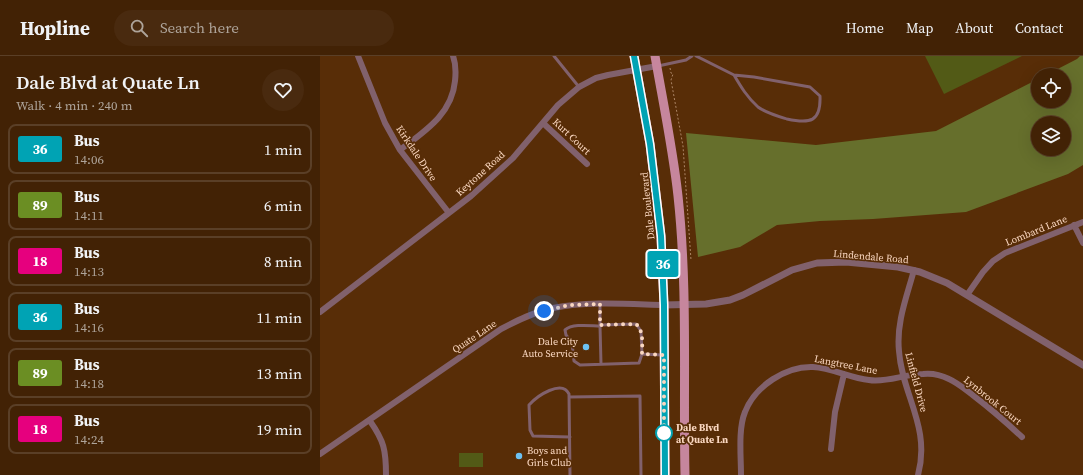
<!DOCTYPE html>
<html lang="en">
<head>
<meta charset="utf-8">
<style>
	:root { --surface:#422205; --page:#492a0f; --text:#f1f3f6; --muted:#aea49a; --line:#5a3f27 }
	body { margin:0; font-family:"Source Serif 4",serif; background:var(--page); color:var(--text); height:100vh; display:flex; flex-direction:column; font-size:15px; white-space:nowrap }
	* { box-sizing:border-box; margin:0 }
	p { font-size:13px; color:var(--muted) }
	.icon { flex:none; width:22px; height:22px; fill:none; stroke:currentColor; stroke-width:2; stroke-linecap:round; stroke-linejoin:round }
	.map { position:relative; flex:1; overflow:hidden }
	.drawer { display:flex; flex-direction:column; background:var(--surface); width:320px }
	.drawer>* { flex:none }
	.badge { padding:0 8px; border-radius:3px; font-size:14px; line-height:26px }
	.tools { position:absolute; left:711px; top:12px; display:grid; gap:8px }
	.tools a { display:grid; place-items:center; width:40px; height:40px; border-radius:50%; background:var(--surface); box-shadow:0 4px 16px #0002,0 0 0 1px var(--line); font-size:20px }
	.you { position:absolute; width:20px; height:20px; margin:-10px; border:3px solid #fff; border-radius:50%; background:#1a73e8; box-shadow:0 0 0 6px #1a73e833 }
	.map>.badge { position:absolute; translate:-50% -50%; box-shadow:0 0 0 2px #fff }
	.round { display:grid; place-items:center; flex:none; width:42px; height:42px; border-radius:21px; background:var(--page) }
	.summary { display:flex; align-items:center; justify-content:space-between; height:68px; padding:0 16px }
	h1 { font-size:19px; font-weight:600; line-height:30px }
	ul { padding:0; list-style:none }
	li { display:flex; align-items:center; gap:12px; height:50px; margin:0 8px 6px; padding:0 8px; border:2px solid var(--line); border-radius:8px }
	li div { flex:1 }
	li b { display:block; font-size:15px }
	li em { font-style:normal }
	li .badge { min-width:44px; font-weight:700; text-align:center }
	header { display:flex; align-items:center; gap:24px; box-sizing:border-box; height:56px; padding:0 20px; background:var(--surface); border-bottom:1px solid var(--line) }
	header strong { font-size:19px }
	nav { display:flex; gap:22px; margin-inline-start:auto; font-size:14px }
	.search { width:280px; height:36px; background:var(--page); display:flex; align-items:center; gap:10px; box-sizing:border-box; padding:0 14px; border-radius:22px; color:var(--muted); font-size:15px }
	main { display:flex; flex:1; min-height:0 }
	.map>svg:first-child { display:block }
	.green { fill:#525a16 }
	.forest { fill:#666f2c; fill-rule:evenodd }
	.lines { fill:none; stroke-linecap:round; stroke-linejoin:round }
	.path { stroke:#ab8465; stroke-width:1; stroke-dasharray:2 2; stroke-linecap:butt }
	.service { stroke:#81616c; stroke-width:3 }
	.minor { stroke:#81616c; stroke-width:6 }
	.tertiary { stroke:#81616c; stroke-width:7 }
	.primary { stroke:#c6869d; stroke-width:9 }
	.line-casing { stroke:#fff; stroke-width:9 }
	.line { stroke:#00a3b4; stroke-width:6 }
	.walk { stroke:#fad7c0; stroke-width:4; stroke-dasharray:0 7.2 }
	.poi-dot { fill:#6dc2f3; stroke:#582d07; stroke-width:1.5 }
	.stop-dot { fill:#fff; stroke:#00a3b4; stroke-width:2 }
	.labels { text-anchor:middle; stroke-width:3.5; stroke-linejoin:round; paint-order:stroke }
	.street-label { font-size:10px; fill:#fad7c0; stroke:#582d07 }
	.poi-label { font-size:10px; fill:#fad7c0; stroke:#582d07; text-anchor:end }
	.stop-label { font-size:10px; font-weight:bold; fill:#fad7c0; stroke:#582d07; text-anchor:start }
</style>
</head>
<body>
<header>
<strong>Hopline</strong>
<div class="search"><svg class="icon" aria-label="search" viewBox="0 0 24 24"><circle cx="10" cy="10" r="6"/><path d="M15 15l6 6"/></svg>Search here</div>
<nav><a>Home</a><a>Map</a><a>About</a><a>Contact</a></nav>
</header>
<main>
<section class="drawer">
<div class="summary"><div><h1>Dale Blvd at Quate Ln</h1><p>Walk · 4 min · 240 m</p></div><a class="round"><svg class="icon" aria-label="heart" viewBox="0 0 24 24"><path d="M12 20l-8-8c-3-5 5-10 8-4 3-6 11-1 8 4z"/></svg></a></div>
<ul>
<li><span class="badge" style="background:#00a3b4;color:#fff">36</span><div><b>Bus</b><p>14:06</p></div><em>1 min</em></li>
<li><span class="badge" style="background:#6b8e23;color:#fff">89</span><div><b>Bus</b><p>14:11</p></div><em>6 min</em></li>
<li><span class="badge" style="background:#e6007e;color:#fff">18</span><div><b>Bus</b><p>14:13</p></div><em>8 min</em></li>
<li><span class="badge" style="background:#00a3b4;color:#fff">36</span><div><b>Bus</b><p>14:16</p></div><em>11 min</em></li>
<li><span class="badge" style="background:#6b8e23;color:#fff">89</span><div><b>Bus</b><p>14:18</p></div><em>13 min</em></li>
<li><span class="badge" style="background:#e6007e;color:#fff">18</span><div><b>Bus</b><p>14:24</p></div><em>19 min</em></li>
</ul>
</section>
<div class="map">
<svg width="763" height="419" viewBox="0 0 763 419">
	<rect width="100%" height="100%" fill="#582d07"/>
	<path class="green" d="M 605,0 L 702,0 L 624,38 Z
		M 139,397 L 163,397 L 163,411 L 139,411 Z"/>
	<path class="forest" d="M 760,0 L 763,0 L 763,109 L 748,118 L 646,156 L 553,163 L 500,165 L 457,169 L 420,191 L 378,201 L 366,77 L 496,89 L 616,75 L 718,23 L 718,45 L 744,45 L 744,19 L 726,19 L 757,3 ZM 718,67 L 744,67 L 744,93 L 718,93 Z"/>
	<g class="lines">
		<path class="path" d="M 350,12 L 351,17 L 353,18 L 351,24 L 363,90 L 371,204"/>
		<path class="service" d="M 234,0 L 259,31
			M 376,0 L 414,19 L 434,21 L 490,31 L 500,40 C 501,66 490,68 467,63 C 457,60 446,57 438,51 C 427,41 421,31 414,19
			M 338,10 L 366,4 L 372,0
			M 280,248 L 280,270
			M 280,269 L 316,268 L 321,275 L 322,298
			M 281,308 L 280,270 C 271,270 253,267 245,274 L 246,279 L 252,287 L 254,305 L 260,309 L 319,307 L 322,298 L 342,299
			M 249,341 L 320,340 L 321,419
			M 250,381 L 213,380 L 210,374 L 209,349 C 217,340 242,323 249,338 L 250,419"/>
		<path class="minor" d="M 38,0 L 65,67 L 80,94 L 129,157
			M 223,67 L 267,108
			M 80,94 C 105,75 132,58 135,25 C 136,16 136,8 133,0
			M 754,169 L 763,187
			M 594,214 C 587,240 576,267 579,295 C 582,339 611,371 598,419
			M 647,239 L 663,216 L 673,205 L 685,197 L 763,166
			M 0,256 L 151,140 L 193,102 L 238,49 L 259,31 L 276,22 L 288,19 L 337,10
			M 50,365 C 64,385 66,394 66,419
			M 511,393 L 515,356 L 524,318
			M 0,398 L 181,273 C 198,264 214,256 233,252 C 268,245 307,248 344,249
			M 421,419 C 421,400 418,373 425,356 C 435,330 466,310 493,311 C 512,312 530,322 549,324 C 567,327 584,318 603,318 C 612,317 621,319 629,323 C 638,327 646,334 654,340 C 671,353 687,367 702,381"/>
		<path class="tertiary" d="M 344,249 L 386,248 L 410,244 L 423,239 L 472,214 L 497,207 L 526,206 L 578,211 L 600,216 L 627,227 L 763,309"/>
		<path class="primary" d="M 314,0 L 330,88 L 341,180 L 344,249 L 345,419
			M 335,0 C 343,46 353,94 358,140 C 368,233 363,326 365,419"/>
	</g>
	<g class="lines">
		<g class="line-casing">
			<path id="line" d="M 314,0 L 330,88 L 341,180 L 344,249 L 345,419"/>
		</g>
		<use href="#line" class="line"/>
		<path class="walk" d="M 224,255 L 249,249 L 280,248 L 280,269 L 316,268 C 324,275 322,288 322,298 L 344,299 L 344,377"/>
	</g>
	<g class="poi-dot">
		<circle cx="266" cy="291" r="4"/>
		<circle cx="199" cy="400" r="4"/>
	</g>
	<circle class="stop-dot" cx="344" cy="377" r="8"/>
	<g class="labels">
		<g class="street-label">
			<text transform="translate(252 80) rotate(43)" y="4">Kurt Court</text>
			<text transform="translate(97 97) rotate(56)" y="4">Kirkdale Drive</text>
			<text transform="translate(160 117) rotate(-42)" y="4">Keytone Road</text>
			<text transform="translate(327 150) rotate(-96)" y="4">Dale Boulevard</text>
			<text transform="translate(716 174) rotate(-22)" y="4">Lombard Lane</text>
			<text transform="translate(551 200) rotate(5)" y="4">Lindendale Road</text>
			<text transform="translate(154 280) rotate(-34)" y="4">Quate Lane</text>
			<text transform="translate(526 308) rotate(11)" y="4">Langtree Lane</text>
			<text transform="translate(597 326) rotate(75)" y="4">Linfield Drive</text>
			<text transform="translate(673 344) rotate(39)" y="4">Lynbrook Court</text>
		</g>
		<g class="poi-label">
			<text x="258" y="289">Dale City<tspan x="258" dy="12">Auto Service</tspan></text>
			<text x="207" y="398" text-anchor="start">Boys and<tspan x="207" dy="12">Girls Club</tspan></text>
		</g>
		<g class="stop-label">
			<text x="356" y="375">Dale Blvd<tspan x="356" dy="12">at Quate Ln</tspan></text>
		</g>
	</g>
</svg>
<div class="tools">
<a><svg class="icon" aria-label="locate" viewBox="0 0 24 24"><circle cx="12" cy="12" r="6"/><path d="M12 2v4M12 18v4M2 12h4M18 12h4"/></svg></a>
<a><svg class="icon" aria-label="layers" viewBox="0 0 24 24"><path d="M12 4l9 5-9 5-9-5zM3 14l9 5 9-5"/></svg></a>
</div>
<div class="you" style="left:224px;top:255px"></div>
<b class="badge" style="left:343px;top:208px;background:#00a3b4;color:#fff">36</b>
</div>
</main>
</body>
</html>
